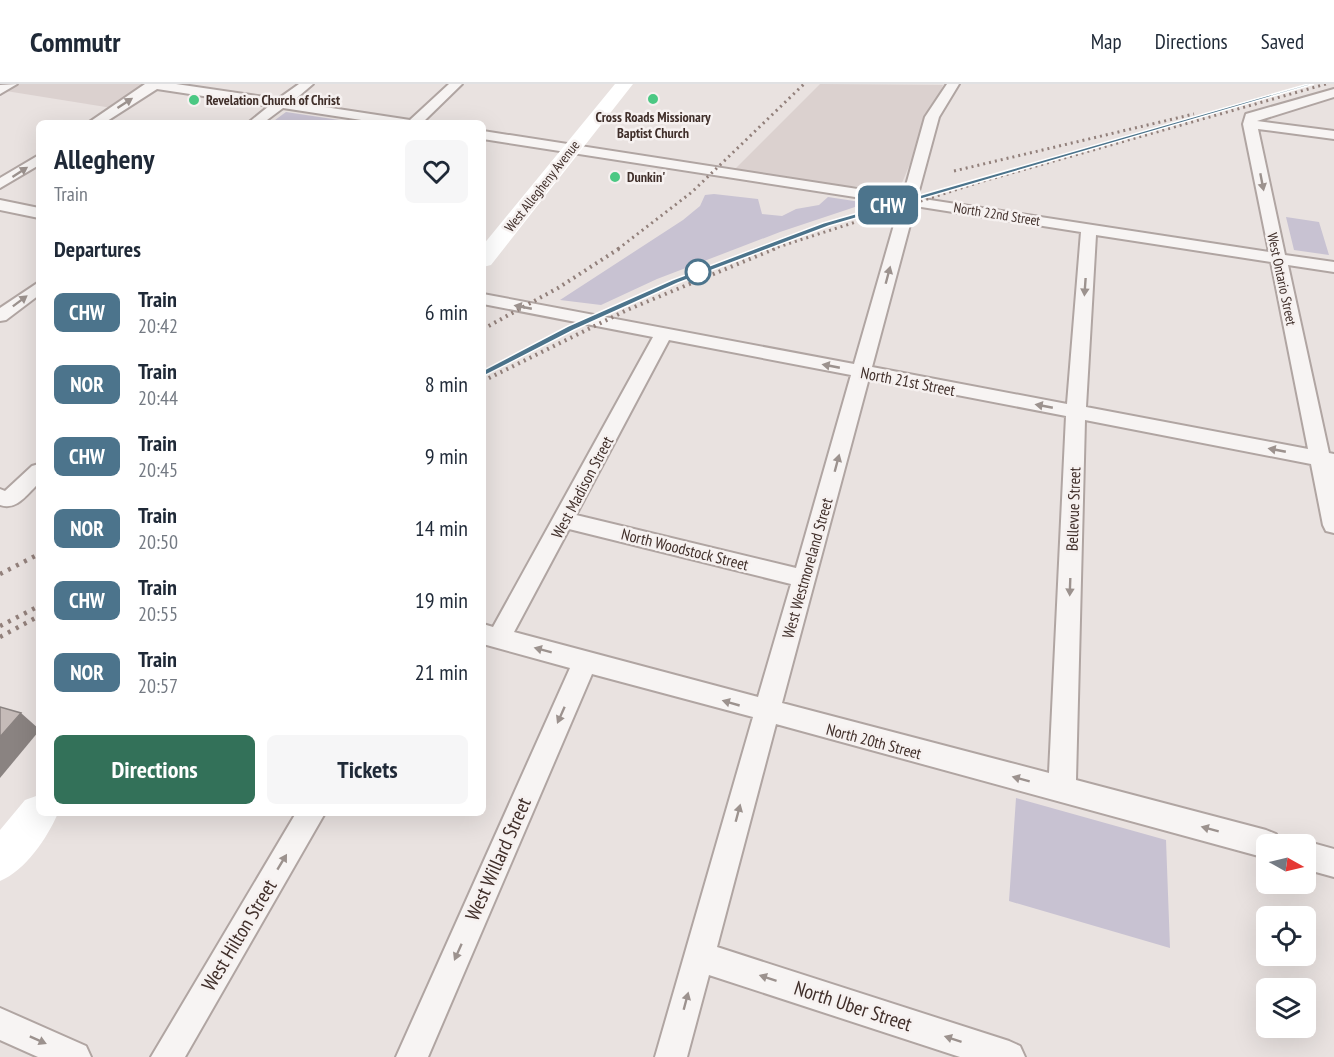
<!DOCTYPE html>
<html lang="en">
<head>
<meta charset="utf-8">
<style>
	:root { --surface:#fff; --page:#f6f6f7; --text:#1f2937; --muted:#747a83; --line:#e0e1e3; --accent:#337159 }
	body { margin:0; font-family:"PT Sans Narrow",sans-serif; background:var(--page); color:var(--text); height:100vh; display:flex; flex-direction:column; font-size:22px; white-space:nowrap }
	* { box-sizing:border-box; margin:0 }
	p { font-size:20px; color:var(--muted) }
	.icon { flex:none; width:33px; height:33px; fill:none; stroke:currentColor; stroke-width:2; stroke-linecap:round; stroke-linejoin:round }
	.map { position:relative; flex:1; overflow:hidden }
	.side { position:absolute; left:36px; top:36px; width:450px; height:696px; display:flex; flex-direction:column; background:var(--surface); border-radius:9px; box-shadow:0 6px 24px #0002 }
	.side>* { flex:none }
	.badge { padding:0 12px; border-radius:9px; font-size:21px; line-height:39px }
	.needle { width:39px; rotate:98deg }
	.fabs { position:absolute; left:1256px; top:750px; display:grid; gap:12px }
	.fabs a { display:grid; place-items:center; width:60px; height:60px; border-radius:9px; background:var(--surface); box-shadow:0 6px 24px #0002; font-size:30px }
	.map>.badge { position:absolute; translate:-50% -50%; box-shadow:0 0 0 3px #fff }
	h2 { padding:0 18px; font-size:22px; line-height:54px }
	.round { display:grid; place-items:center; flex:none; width:63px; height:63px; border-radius:9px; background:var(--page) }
	.headline { display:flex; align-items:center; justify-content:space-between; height:102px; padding:0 18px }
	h1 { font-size:28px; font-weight:700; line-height:45px }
	.button { display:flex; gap:12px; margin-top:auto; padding:12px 18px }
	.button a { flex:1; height:69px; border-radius:9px; background:var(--accent); color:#fff; font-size:24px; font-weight:700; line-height:69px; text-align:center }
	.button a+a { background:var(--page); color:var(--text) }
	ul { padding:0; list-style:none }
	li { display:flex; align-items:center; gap:18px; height:72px; padding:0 18px }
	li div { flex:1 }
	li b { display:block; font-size:22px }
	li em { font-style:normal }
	li .badge { min-width:66px; font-weight:700; text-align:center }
	header { display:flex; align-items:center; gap:36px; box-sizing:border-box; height:84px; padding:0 30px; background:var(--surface); border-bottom:2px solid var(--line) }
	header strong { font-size:28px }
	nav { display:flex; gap:33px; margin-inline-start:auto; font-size:21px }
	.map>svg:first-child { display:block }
	.built { fill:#dbd1cf }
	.green { fill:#c8c2d2 }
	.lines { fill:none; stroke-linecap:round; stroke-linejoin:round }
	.minor-casing { stroke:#b0a5a2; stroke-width:4 }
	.minor { fill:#f7f4f3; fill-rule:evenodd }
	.secondary { fill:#fff; fill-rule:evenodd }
	.rail-far2 { stroke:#92807b; stroke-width:3; stroke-dasharray:2 4; stroke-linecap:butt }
	.rail-far1 { stroke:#92807b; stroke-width:4; stroke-dasharray:2 4.5; stroke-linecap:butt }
	.rail { stroke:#92807b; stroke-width:4.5; stroke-dasharray:3 6; stroke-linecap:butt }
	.shaded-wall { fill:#8a8381 }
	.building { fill:#c5bbb8; stroke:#8a8381; stroke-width:1.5 }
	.oneway { fill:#9c928e }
	.line { fill:#4c748c; stroke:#fff; stroke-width:1.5 }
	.poi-dot { fill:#4bc883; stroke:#f6f1f0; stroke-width:2 }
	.stop-dot { fill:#fff; stroke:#4c748c; stroke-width:3 }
	.labels { text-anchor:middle; stroke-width:5; stroke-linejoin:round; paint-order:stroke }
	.far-poi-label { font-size:14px; font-weight:bold; fill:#402f2a; stroke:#f6f1f0; text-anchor:start }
	.far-street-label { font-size:14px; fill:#402f2a; stroke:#f6f1f0 }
	.street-label { font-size:16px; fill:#402f2a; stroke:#f6f1f0 }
	.near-street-label { font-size:20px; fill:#402f2a; stroke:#f6f1f0 }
</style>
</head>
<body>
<header>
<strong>Commutr</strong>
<nav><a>Map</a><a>Directions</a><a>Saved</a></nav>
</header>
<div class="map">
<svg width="1334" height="973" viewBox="0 0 1334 973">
	<rect width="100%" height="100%" fill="#e9e2e0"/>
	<path class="built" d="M 0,0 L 150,0 L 112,24 L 6,7 L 12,3 Z
		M 820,0 L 943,1 L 899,106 L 812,99 L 735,85 Z"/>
	<path class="green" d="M 286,28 L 359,39 L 271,39 Z
		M 714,110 L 758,115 L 762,130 L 782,132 L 796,125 L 819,121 L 828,113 L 867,119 L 780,148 L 657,195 L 601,221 L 560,216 L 683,136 L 700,122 L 705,111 Z
		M 1286,133 L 1319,138 L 1329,171 L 1294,166 Z
		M 1016,714 L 1166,756 L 1170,864 L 1009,817 Z"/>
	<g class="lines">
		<g class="minor-casing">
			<path id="minor" d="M 17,0 L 0,10 L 0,1 Z
				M 145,0 L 176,0 L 278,15 L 299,0 L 313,0 L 292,18 L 410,36 L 449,0 L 462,0 L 422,39 L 381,39 L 283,24 L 263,39 L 248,39 L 269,22 L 157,5 L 104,39 L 88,39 Z
				M 947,0 L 959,0 L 939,33 L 917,114 L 1269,168 L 1243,40 L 1246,30 L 1334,5 L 1334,13 L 1257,37 L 1334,47 L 1334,55 L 1258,45 L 1285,171 L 1334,178 L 1334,188 L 1288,181 L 1329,369 L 1334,370 L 1334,449 L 1326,447 L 1323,441 L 1311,380 L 1085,336 L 1076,696 L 1266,746 L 1276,750 L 1280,760 L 1266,760 L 1266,774 L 776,640 L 717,863 L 1009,957 L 1020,962 L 1025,973 L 960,973 L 709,891 L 687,973 L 655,973 L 753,633 L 592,590 L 428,973 L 396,973 L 570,584 L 483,560 L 483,540 L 493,543 L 653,253 L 483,220 L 483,210 L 854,280 L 900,120 L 483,55 L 483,47 L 903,112 L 925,33 ZM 915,122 L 1081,148 L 1067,320 L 872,283 ZM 1096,151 L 1271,178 L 1308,365 L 1086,323 ZM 669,256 L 851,291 L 796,484 L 576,431 ZM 869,294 L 1066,332 L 1049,689 L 782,619 ZM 569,445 L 791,500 L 758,613 L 514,548 Z
				M 39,71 L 39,81 L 0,104 L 0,94 Z
				M 0,116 L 39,124 L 39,134 L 0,126 Z
				M 39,198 L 39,211 L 6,236 L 0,237 L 0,224 Z
				M 39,380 L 39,399 C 27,410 17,427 0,421 L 0,405 L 5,407 L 32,382 Z
				M 296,729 L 325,729 L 185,973 L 151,973 Z
				M 1305,757 L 1334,765 L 1334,793 L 1305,785 L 1305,760 L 1297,760 Z
				M 0,924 L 86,962 L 91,973 L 38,973 L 0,956 Z"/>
		</g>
		<use href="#minor" class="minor"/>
		<path class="secondary" d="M 615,0 L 633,0 L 491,181 L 483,183 L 483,161 Z
			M 39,711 L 39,729 L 58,729 C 48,753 25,787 0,797 L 0,746 L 25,716 Z"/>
		<path class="rail-far2" d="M 954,87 L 1194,30
			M 618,165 L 692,108 L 804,0
			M 772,165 L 980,98 L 1326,0"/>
		<path class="rail-far1" d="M 483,245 L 558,204 L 620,164
			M 483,297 L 627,226 L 776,164"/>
		<path class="rail" d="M 0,490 L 39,470
			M 0,542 L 39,522
			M 0,553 L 39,532"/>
	</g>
	<path class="shaded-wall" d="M 21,629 L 39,645 L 39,647 L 0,694 L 0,653 Z"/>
	<path class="building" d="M 0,623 L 21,629 L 0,653 Z"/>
	<defs><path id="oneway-solid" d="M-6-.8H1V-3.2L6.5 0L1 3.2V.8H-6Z" transform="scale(1.5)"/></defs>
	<g class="oneway">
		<use href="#oneway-solid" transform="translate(125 19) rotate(-33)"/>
		<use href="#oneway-solid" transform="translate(20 88) rotate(-33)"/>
		<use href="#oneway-solid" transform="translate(1262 98) rotate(79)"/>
		<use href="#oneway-solid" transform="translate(888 191) rotate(-75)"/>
		<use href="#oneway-solid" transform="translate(1085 203) rotate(94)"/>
		<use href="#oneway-solid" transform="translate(20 217) rotate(-37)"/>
		<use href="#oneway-solid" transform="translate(523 223) rotate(-169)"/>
		<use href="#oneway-solid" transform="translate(831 282) rotate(-169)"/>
		<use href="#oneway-solid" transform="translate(1044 322) rotate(-169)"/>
		<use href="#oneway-solid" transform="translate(1277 366) rotate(-169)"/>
		<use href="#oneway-solid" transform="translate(837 379) rotate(-75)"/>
		<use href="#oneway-solid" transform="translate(1070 503) rotate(92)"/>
		<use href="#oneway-solid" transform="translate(543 566) rotate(-165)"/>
		<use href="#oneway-solid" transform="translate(731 619) rotate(-164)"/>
		<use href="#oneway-solid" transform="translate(561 631) rotate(114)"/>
		<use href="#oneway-solid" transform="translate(1021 695) rotate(-165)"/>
		<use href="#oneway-solid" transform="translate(738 729) rotate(-75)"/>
		<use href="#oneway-solid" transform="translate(1210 745) rotate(-165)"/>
		<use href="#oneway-solid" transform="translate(282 778) rotate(-59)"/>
		<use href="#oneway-solid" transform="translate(458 868) rotate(114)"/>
		<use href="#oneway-solid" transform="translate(768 894) rotate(-162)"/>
		<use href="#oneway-solid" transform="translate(686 917) rotate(-75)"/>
		<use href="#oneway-solid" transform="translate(953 955) rotate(-162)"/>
		<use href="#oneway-solid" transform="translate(38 956) rotate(24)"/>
	</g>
	<path class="line" d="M 1308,0 L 1314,0 L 829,142 L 678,199 L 574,246 L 486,291 L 478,289 L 568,242 L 672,196 L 823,139 Z"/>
	<g class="poi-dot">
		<circle cx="653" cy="15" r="6"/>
		<circle cx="194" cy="16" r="6"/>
		<circle cx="615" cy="93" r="6"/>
	</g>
	<circle class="stop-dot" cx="698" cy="188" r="12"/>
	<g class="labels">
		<g class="far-poi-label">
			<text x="206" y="21">Revelation Church of Christ</text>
			<text x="653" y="38" text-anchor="middle">Cross Roads Missionary<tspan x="653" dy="16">Baptist Church</tspan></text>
			<text x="627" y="98">Dunkin'</text>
		</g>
		<g class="far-street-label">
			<text transform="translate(542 102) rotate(-52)" y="5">West Allegheny Avenue</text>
			<text transform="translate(997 130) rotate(9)" y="5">North 22nd Street</text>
			<text transform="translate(1282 195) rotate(78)" y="5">West Ontario Street</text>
		</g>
		<g class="street-label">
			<text transform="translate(908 297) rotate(11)" y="6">North 21st Street</text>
			<text transform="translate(582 403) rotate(-62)" y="6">West Madison Street</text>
			<text transform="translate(1073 425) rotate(-88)" y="6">Bellevue Street</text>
			<text transform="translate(685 465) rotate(14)" y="6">North Woodstock Street</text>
			<text transform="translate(807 484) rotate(-74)" y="6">West Westmoreland Street</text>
			<text transform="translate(874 657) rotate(15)" y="6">North 20th Street</text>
		</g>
		<g class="near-street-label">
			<text transform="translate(498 775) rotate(-66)" y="7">West Willard Street</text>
			<text transform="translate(239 851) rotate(-59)" y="7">West Hilton Street</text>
			<text transform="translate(853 922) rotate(18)" y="7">North Uber Street</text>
		</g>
	</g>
</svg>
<div class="fabs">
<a><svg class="needle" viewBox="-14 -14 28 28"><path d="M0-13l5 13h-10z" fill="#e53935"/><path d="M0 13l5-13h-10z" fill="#747a83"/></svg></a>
<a><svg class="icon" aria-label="locate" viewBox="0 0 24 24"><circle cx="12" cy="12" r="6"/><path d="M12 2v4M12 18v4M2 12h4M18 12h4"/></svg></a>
<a><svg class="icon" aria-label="layers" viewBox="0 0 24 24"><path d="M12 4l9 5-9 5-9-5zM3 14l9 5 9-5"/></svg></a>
</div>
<b class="badge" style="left:888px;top:121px;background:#4c748c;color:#fff">CHW</b>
<section class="side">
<div class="headline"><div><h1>Allegheny</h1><p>Train</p></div><a class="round"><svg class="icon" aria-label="heart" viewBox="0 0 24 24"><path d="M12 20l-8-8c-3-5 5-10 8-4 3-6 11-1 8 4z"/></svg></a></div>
<h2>Departures</h2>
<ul>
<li><span class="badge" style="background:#4c748c;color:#fff">CHW</span><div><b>Train</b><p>20:42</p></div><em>6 min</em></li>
<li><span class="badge" style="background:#4c748c;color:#fff">NOR</span><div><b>Train</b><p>20:44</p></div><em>8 min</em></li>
<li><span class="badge" style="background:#4c748c;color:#fff">CHW</span><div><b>Train</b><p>20:45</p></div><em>9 min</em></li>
<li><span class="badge" style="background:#4c748c;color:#fff">NOR</span><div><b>Train</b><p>20:50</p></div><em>14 min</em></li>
<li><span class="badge" style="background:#4c748c;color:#fff">CHW</span><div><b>Train</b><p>20:55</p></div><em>19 min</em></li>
<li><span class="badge" style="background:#4c748c;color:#fff">NOR</span><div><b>Train</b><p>20:57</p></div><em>21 min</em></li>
</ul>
<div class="button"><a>Directions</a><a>Tickets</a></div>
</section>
</div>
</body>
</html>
